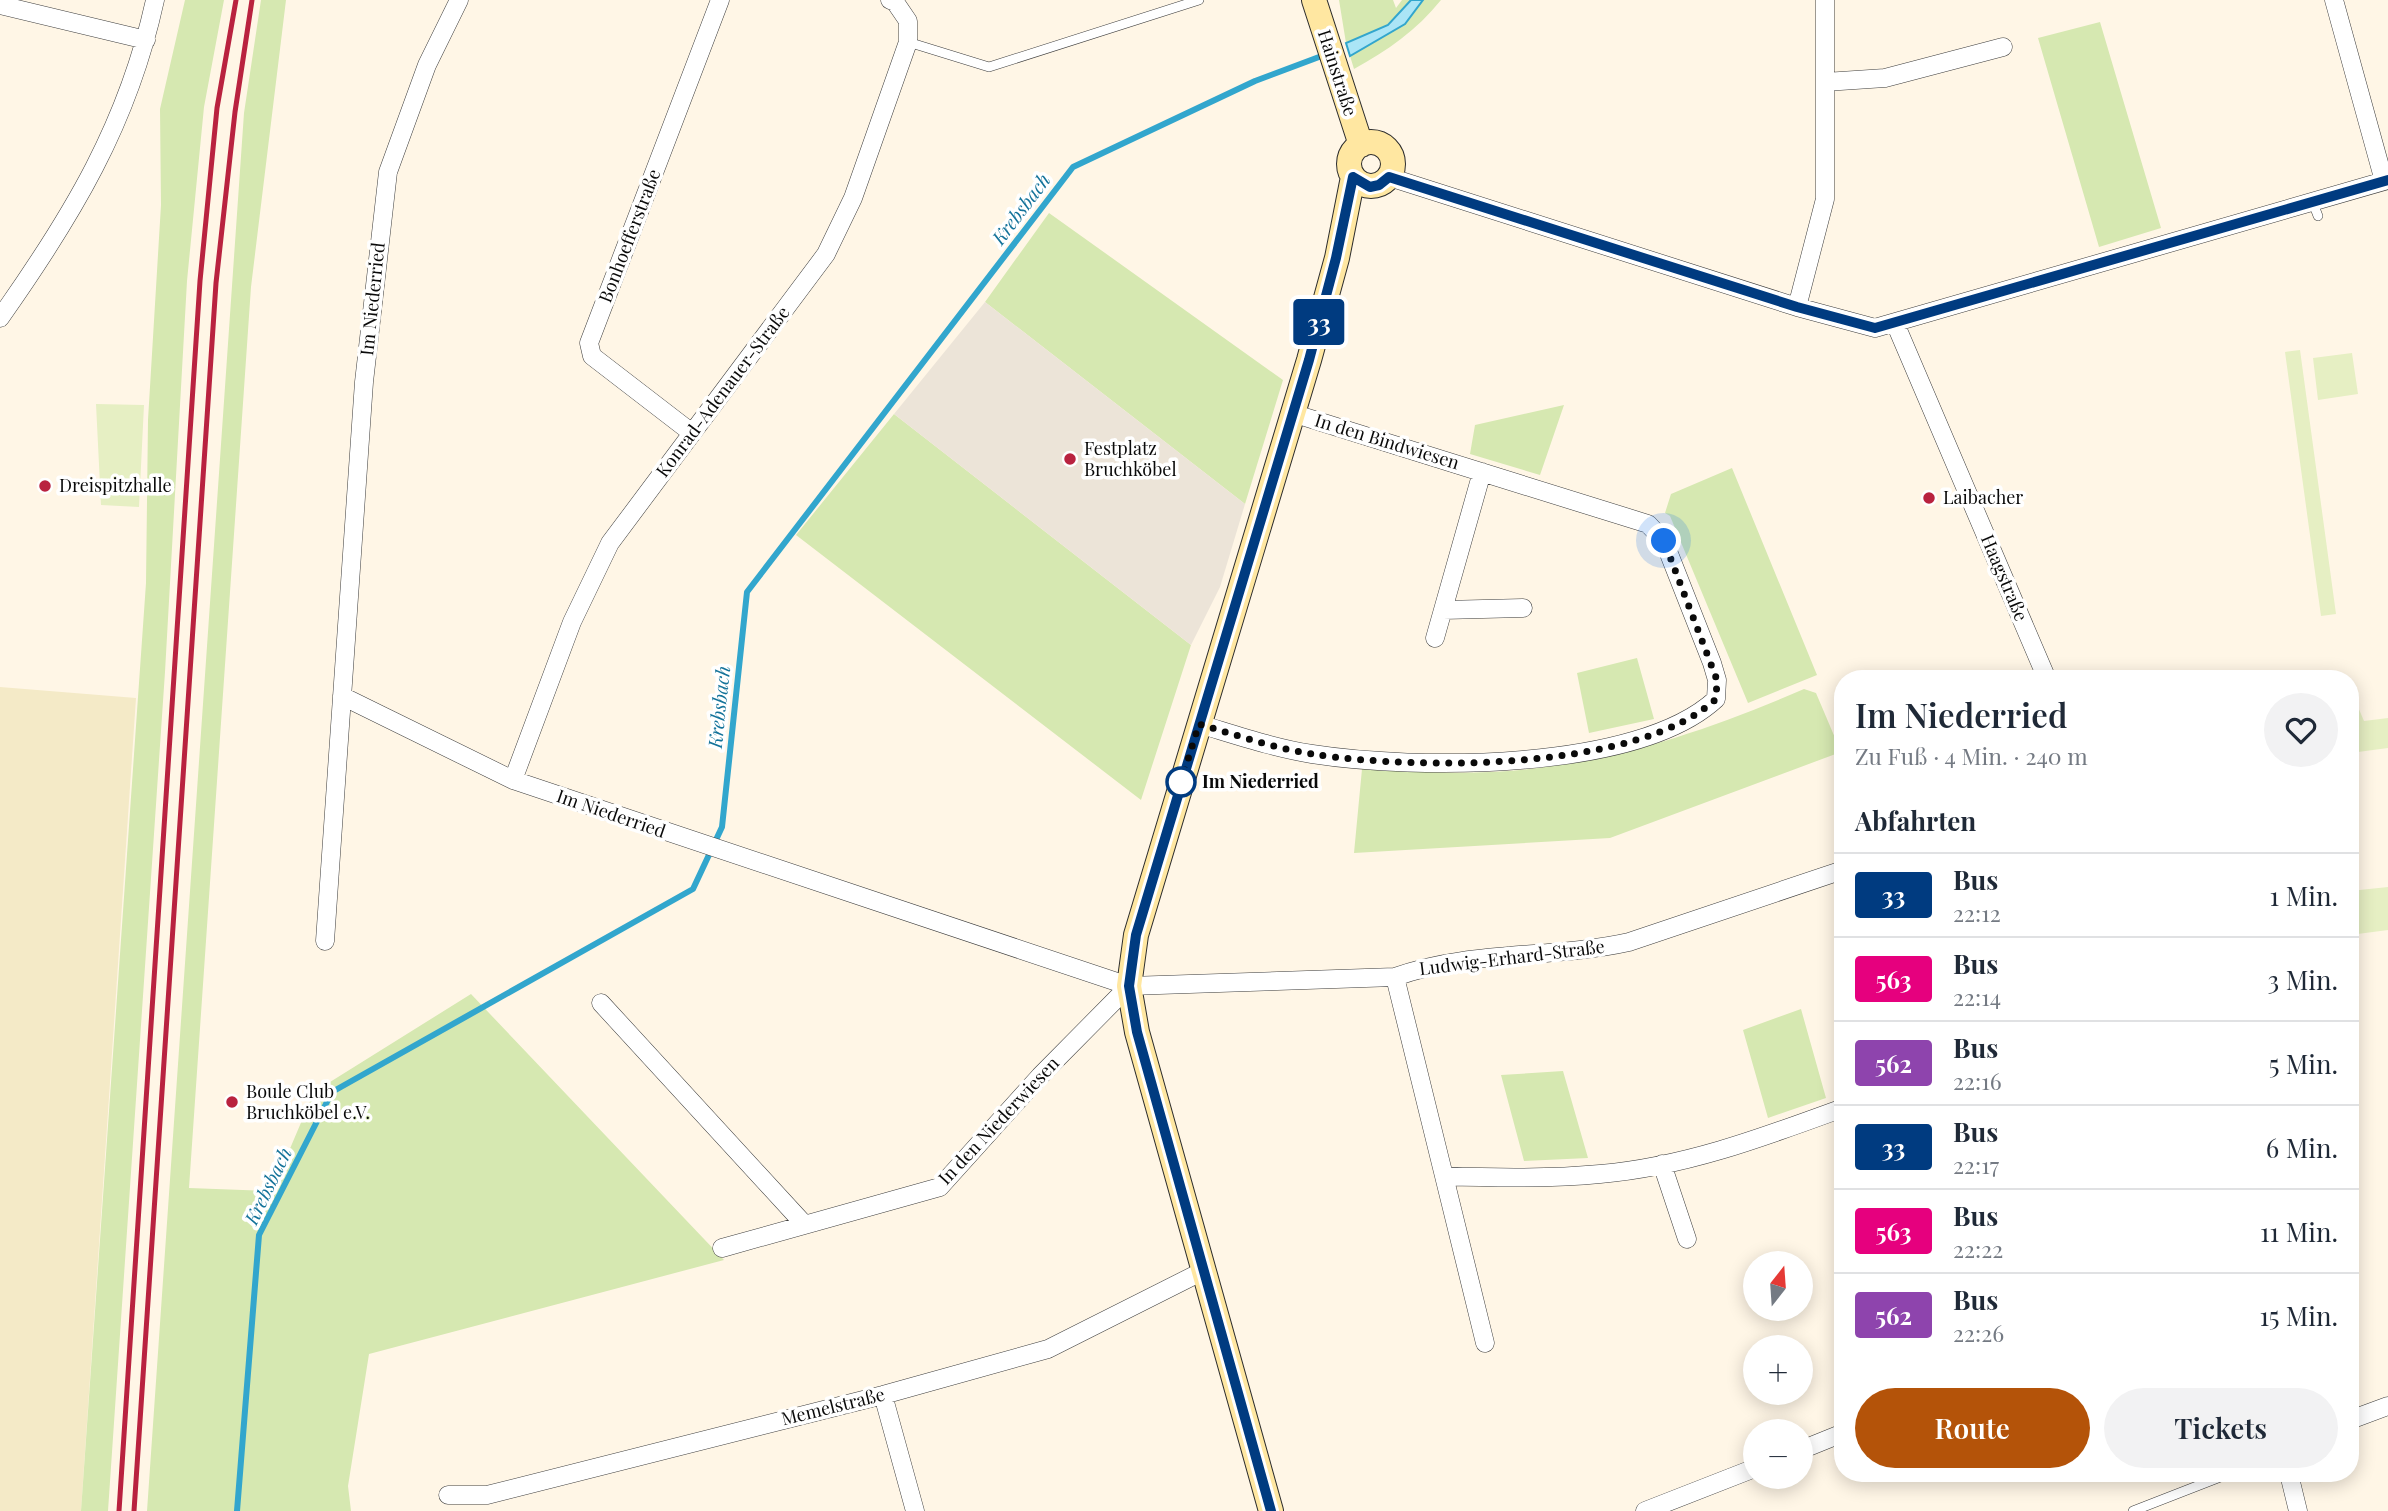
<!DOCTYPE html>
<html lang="de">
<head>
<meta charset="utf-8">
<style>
	:root { --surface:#fff; --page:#f2f2f3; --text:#1f2937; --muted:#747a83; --line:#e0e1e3; --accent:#b45309 }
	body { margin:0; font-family:"Playfair Display",serif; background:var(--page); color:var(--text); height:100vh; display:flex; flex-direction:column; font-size:26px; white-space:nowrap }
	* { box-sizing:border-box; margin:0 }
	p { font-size:23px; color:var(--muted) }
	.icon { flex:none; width:38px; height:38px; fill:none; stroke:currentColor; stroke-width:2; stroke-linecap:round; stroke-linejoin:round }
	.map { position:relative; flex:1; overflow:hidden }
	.drawer { position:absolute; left:1834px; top:670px; width:525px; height:812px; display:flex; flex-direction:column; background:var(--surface); border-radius:28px; box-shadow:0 4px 18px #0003 }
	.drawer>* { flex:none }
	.badge { padding:0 14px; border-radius:5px; font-size:24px; line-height:46px }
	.needle { width:46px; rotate:17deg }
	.controls { position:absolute; left:1743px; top:1251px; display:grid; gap:14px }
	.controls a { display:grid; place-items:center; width:70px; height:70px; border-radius:50%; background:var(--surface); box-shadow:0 4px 18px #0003; font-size:35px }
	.you { position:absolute; width:35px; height:35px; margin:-18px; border:5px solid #fff; border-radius:50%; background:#1a73e8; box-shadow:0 0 0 10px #1a73e833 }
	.map>.badge { position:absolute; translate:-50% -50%; box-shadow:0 0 0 4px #fff }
	h2 { padding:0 21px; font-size:26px; line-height:63px }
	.round { display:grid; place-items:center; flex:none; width:74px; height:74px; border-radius:37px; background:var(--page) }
	.headline { display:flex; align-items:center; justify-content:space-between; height:119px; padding:0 21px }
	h1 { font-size:33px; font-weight:600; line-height:52px }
	.primary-button { display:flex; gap:14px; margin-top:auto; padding:14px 21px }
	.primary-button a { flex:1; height:80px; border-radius:42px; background:var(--accent); color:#fff; font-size:28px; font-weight:600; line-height:80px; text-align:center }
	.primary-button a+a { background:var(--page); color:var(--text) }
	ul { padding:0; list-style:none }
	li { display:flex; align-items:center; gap:21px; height:84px; padding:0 21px; border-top:2px solid var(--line) }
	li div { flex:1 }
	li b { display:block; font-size:26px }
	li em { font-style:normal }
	li .badge { min-width:77px; font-weight:700; text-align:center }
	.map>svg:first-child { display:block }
	.farmland { fill:#f4eac7 }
	.green { fill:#d6e8b1 }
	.pitch { fill:#e6efc3 }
	.plaza { fill:#ece4d8 }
	.water { fill:#abe5f6; stroke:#32a6cd; stroke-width:2 }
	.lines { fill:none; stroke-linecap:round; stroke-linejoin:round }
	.stream { stroke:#32a6cd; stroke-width:6 }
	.lane-casing { stroke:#3d3d3d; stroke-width:10 }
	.street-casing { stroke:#3d3d3d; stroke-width:19 }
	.secondary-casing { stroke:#2c2c2c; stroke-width:26 }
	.lane { stroke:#fff; stroke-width:9 }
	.street { stroke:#fff; stroke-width:18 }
	.secondary { stroke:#ffe7a1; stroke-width:24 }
	.rail { stroke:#b9223f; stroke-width:5 }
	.line-casing { stroke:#fff; stroke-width:16 }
	.line { stroke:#003b80; stroke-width:10 }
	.walk { stroke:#0a0a0a; stroke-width:7; stroke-dasharray:0 12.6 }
	.poi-dot { fill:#b9223f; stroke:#fff; stroke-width:2.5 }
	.stop-dot { fill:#fff; stroke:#003b80; stroke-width:3.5 }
	.labels { text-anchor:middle; stroke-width:7; stroke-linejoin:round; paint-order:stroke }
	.street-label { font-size:18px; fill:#0a0a0a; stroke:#fff }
	.poi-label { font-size:18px; fill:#0a0a0a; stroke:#fff; text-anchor:start }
	.stop-label { font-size:18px; font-weight:bold; fill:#0a0a0a; stroke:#fff; text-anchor:start }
	.water-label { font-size:19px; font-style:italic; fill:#14739a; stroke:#fff }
</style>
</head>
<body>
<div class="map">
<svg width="2388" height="1511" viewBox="0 0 2388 1511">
	<rect width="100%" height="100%" fill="#fff6e6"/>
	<path class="farmland" d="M 0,687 L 136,698 L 81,1511 L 0,1511 Z"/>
	<path class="green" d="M 185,0 L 224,0 L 204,107 L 187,281 L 165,672 L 108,1511 L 81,1511 L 146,583 L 148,420 L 161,205 L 160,109 Z
		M 261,0 L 286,0 L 251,287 L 189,1188 L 272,1191 L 314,1092 L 471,994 L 724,1260 L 369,1354 L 348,1486 L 351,1511 L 147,1511 L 244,113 Z
		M 1339,0 L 1393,0 L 1396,8 L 1402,0 L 1411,0 L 1388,25 L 1346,43 Z
		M 1423,0 L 1441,0 C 1417,30 1387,51 1354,69 L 1350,56 L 1405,24 Z
		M 2100,22 L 2161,228 L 2099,247 L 2038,38 Z
		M 1049,213 L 1283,380 L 1245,504 L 985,302 Z
		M 1564,405 L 1540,475 L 1470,454 L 1475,425 Z
		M 894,414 L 1191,645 L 1141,800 L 796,535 Z
		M 1732,468 L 1817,675 L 1748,703 L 1670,516 L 1665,513 L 1671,494 Z
		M 1637,658 L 1654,719 L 1589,733 L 1577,673 Z
		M 1804,689 L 1816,693 L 1841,752 L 1610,838 L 1354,853 L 1362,769 C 1427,773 1494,776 1559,765 C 1644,752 1726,723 1804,689 Z
		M 1801,1009 L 1826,1098 L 1768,1118 L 1743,1030 Z
		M 1563,1071 L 1588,1158 L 1524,1161 L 1501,1075 Z"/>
	<path class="pitch" d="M 2300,350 L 2336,614 L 2321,616 L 2285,352 Z
		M 2352,353 L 2358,394 L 2318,400 L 2313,358 Z
		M 96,404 L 144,405 L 139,507 L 101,505 Z
		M 2355,700 L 2364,721 L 2388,718 L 2388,748 L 2358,752 L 2354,725 L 2350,726 L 2350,702 Z
		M 2388,887 L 2388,930 L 2350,935 L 2350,891 Z"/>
	<path class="plaza" d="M 985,302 L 1245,504 L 1220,587 L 1191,645 L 894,414 Z"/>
	<path class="water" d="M 1411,0 L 1423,0 L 1405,24 L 1350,56 L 1346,43 L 1388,25 Z"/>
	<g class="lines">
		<path class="stream" d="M 237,1511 L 259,1235 L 332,1092 L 693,889 L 722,827 L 747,592 L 1073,167 L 1255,81 L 1327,54"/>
		<g class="lane-casing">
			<path id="lane" d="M 908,42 L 989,67 L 1199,0
				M 2313,203 L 2318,216
				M 2133,1511 L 2228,1474"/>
		</g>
		<g class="street-casing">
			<path id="street" d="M 2334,0 L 2384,181
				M 0,5 L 146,40
				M 1825,82 L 1885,78 L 2003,47
				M 1389,177 L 1797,307 L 1875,328 L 2388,180
				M 1797,307 L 1825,199 L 1825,0
				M 0,318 C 72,216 128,124 155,0
				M 1895,323 L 2047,679
				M 692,433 L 592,356 L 589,343 L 720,0
				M 1443,610 L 1523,608
				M 1435,638 L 1482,472
				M 342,696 L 513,780 L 1129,986 L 1395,977 C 1469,950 1553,959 1629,942 L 1843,870
				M 1199,724 C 1236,735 1274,748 1312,754 C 1414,770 1637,772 1716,699 L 1717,680 L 1712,663 L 1664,541 L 1648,524 L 1292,413
				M 513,780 L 572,622 L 610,543 L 826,254 L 853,198 L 908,42 L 908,21 L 895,2 L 890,0
				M 325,941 L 364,382 L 388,172 L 427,65 L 459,0
				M 1395,977 L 1444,1176 C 1496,1178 1548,1179 1600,1174 C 1684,1167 1764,1137 1843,1108
				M 601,1003 L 804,1224
				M 1662,1164 L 1687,1239
				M 1444,1176 L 1485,1343
				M 722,1248 L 940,1187 L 1040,1076 L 1129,986
				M 883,1395 L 915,1511
				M 2350,1420 L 2388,1406
				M 1801,1450 L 1843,1433
				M 2289,1474 L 2298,1511
				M 448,1495 L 487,1495 L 883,1395 L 1048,1349 L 1203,1271
				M 1645,1511 L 1755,1468"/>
		</g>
		<g class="secondary-casing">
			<path id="secondary" d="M 1314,0 L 1361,145
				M1349 164a22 22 0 1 1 44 0a22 22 0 1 1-44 0Z
				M 1271,1511 L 1137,1032 L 1129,986 L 1136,935 L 1309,360 L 1337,258 L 1353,177"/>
		</g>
		<use href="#lane" class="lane"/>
		<use href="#street" class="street"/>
		<use href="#secondary" class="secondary"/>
		<path class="rail" d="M 119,1511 L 200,281 L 217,108 L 236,0
			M 134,1511 L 216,283 L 235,112 L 252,0"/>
	</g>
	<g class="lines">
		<g class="line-casing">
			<path id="line" d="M 1271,1511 L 1137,1032 L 1129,986 L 1136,935 L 1309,360 L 1336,258 L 1353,177 L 1370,187 L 1379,185 L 1389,177 L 1797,307 L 1875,328 L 2388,180"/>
		</g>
		<use href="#line" class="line"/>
		<path class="walk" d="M 1181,782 L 1199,724 C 1236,735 1274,748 1312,754 C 1415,770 1637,772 1716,699 L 1717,680 L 1664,541"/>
	</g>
	<g class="poi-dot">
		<circle cx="1070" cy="459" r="7"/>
		<circle cx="45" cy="486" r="7"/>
		<circle cx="1929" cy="498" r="7"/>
		<circle cx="232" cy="1102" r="7"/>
	</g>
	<circle class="stop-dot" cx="1181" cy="782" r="14"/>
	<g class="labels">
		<g class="street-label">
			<text transform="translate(1337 73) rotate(72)" y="6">Hainstraße</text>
			<text transform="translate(630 236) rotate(-69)" y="6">Bonhoefferstraße</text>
			<text transform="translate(373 299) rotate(-84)" y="6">Im Niederried</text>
			<text transform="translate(723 392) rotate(-53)" y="6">Konrad-Adenauer-Straße</text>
			<text transform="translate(1387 442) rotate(17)" y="6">In den Bindwiesen</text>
			<text transform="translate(2004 578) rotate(67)" y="6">Haagstraße</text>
			<text transform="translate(611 814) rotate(19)" y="6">Im Niederried</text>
			<text transform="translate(1512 958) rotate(-7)" y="6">Ludwig-Erhard-Straße</text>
			<text transform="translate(999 1121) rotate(-47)" y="6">In den Niederwiesen</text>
			<text transform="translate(833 1407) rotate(-14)" y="6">Memelstraße</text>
		</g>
		<g class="poi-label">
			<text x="1084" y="455">Festplatz<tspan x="1084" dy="21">Bruchköbel</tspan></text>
			<text x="59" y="492">Dreispitzhalle</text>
			<text x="1943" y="504">Laibacher</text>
			<text x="246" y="1098">Boule Club<tspan x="246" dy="21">Bruchköbel e.V.</tspan></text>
		</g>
		<g class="stop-label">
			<text x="1202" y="788">Im Niederried</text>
		</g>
		<g class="water-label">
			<text transform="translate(1021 209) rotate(-53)" y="7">Krebsbach</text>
			<text transform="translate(719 707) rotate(-84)" y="7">Krebsbach</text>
			<text transform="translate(268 1186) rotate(-64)" y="7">Krebsbach</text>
		</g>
	</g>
</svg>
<div class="controls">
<a><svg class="needle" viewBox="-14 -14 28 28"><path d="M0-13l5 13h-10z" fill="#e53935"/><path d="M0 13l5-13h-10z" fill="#747a83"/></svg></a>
<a>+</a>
<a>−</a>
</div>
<div class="you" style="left:1664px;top:541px"></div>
<b class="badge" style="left:1319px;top:322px;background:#003b80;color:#fff">33</b>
<section class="drawer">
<div class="headline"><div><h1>Im Niederried</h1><p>Zu Fuß · 4 Min. · 240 m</p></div><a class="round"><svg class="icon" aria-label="heart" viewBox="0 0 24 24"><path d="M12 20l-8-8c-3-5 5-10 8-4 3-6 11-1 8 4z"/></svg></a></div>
<h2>Abfahrten</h2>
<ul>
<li><span class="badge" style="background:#003b80;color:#fff">33</span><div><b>Bus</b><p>22:12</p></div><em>1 Min.</em></li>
<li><span class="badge" style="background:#e6007e;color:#fff">563</span><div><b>Bus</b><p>22:14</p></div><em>3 Min.</em></li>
<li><span class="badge" style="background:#8e44ad;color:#fff">562</span><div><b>Bus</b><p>22:16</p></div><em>5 Min.</em></li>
<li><span class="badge" style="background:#003b80;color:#fff">33</span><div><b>Bus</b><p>22:17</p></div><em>6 Min.</em></li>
<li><span class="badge" style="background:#e6007e;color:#fff">563</span><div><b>Bus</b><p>22:22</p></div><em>11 Min.</em></li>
<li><span class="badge" style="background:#8e44ad;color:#fff">562</span><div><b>Bus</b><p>22:26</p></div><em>15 Min.</em></li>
</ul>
<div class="primary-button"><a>Route</a><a>Tickets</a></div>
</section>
</div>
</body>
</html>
